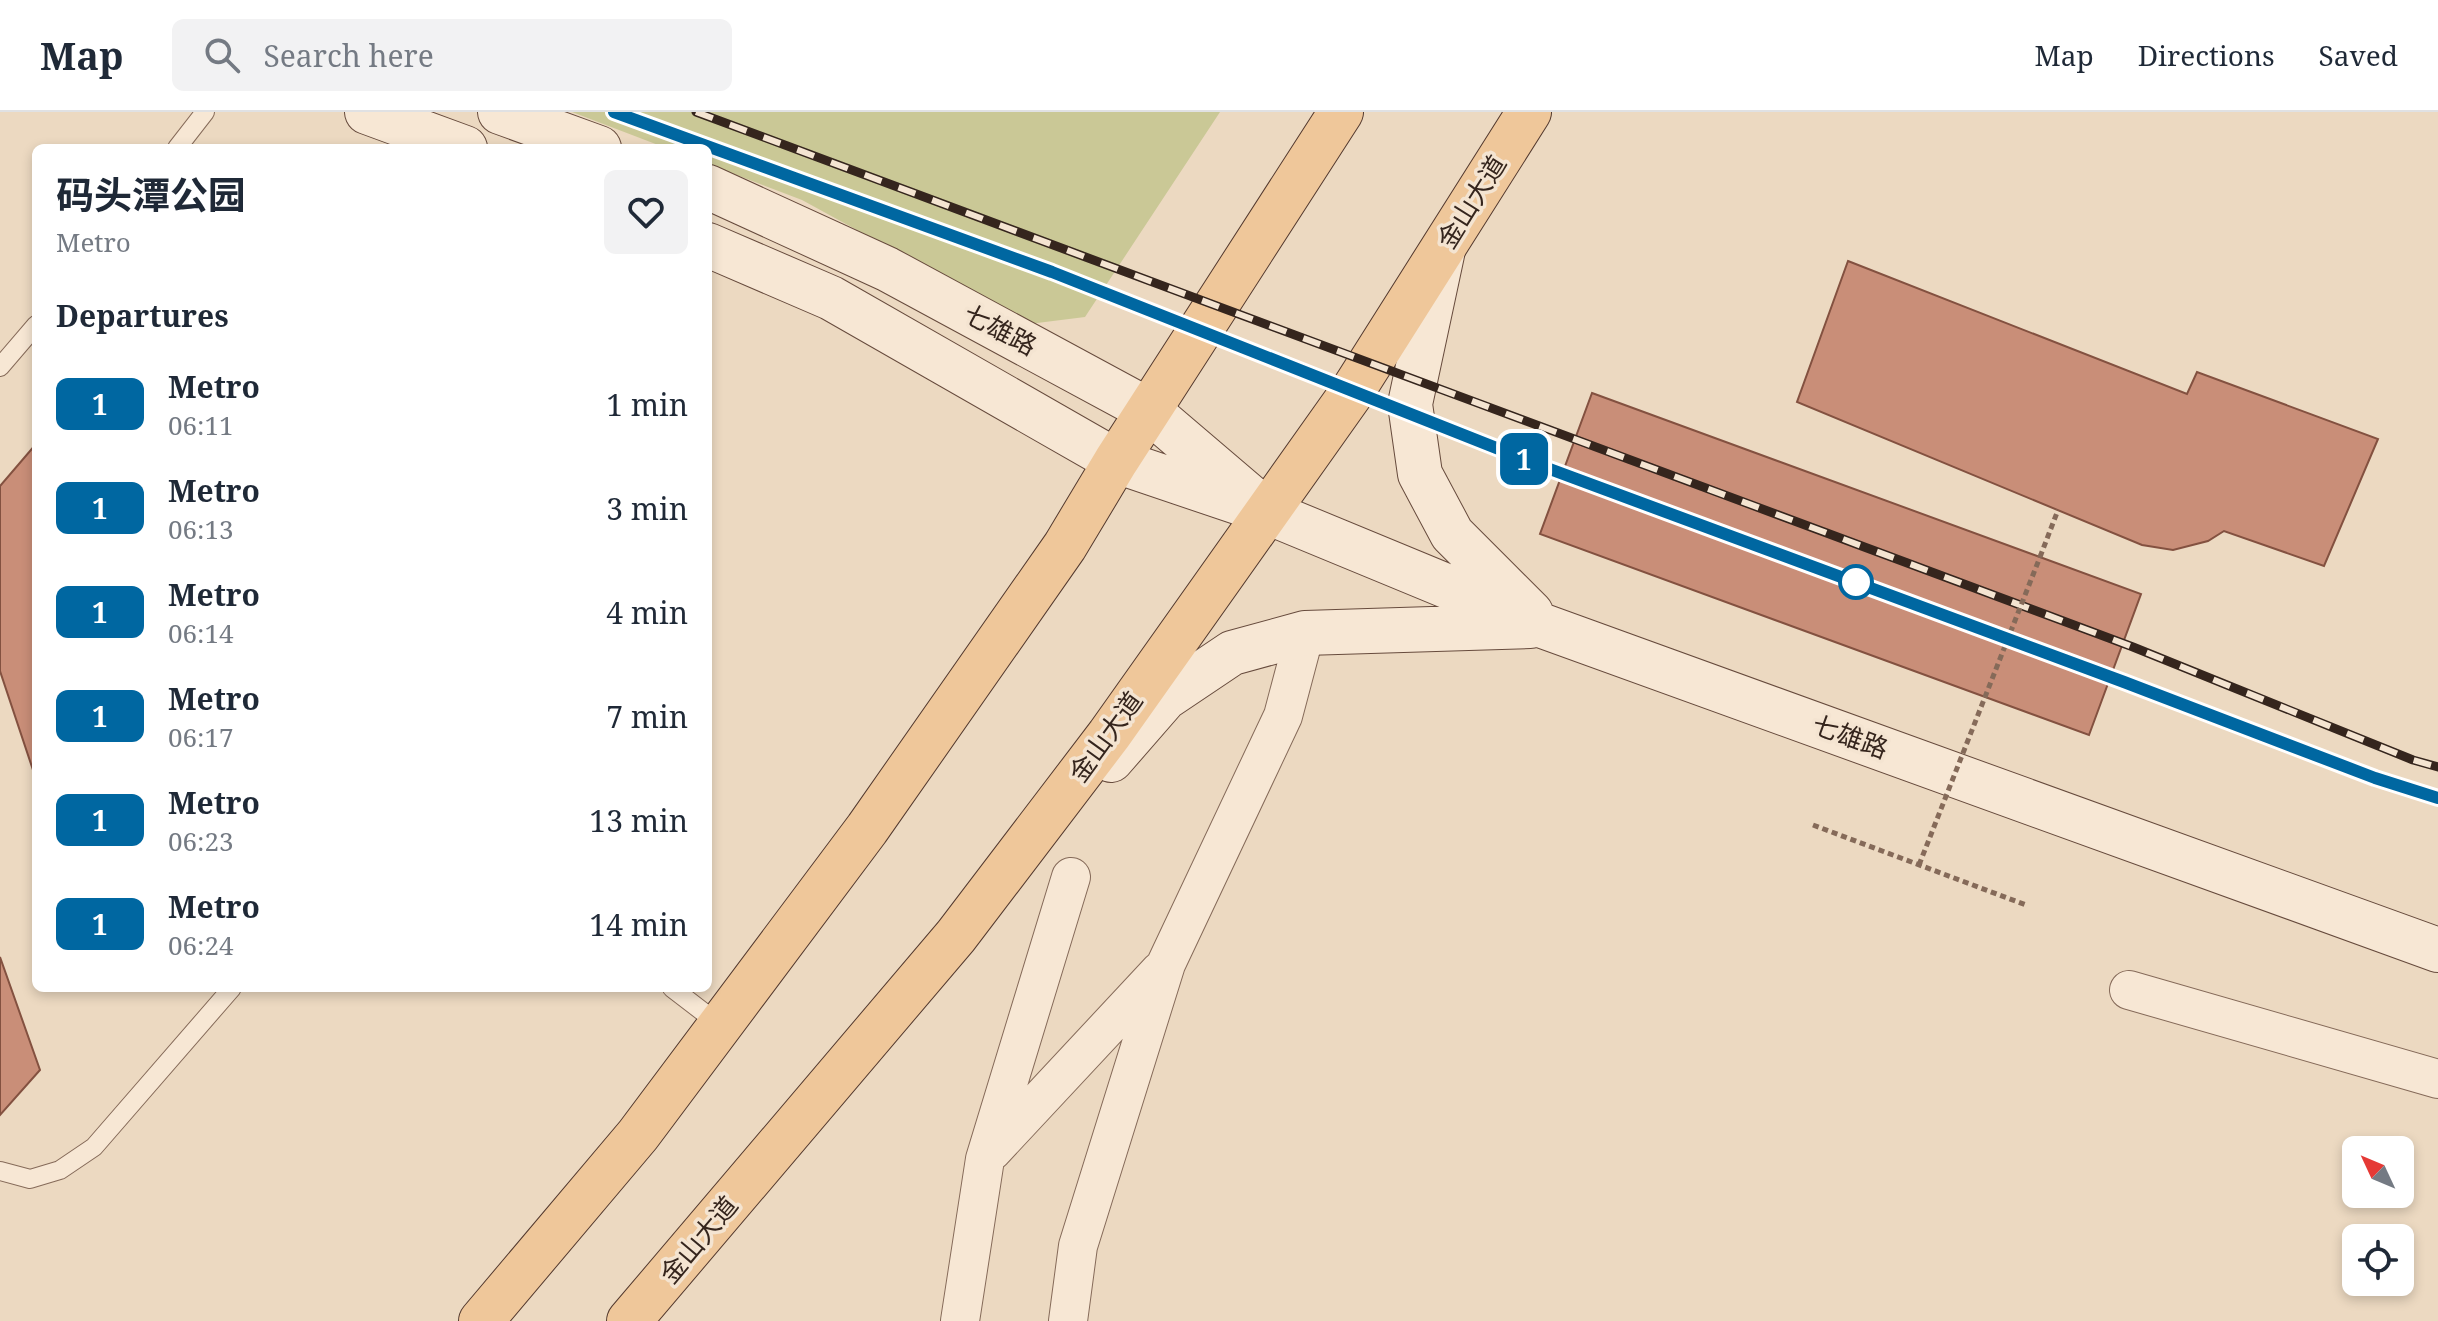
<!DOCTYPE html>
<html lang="en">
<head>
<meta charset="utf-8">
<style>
	:root { --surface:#fff; --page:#f2f2f3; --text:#1f2937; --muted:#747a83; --line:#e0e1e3 }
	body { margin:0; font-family:"Noto Serif","Noto Sans SC",serif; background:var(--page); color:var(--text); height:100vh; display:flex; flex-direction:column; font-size:30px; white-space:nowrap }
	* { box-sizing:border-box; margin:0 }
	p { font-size:26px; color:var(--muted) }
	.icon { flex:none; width:44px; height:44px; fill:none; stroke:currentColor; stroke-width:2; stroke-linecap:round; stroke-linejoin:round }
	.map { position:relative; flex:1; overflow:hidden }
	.panel { position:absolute; left:32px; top:32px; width:680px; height:848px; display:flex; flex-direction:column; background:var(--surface); border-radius:12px; box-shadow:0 4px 12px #0003 }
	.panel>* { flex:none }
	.badge { padding:0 16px; border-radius:12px; font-size:28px; line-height:52px }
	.needle { width:52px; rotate:314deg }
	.tools { position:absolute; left:2342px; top:1024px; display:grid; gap:16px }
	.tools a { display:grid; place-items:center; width:72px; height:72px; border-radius:12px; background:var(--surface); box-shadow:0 4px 12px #0003; font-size:40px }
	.map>.badge { position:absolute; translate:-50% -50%; box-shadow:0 0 0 4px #fff }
	h2 { padding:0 24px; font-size:30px; line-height:72px }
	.round { display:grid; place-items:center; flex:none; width:84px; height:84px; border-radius:12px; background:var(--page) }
	.headline { display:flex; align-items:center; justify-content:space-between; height:136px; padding:0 24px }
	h1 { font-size:38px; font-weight:700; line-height:60px }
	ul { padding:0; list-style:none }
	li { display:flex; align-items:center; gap:24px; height:104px; padding:0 24px }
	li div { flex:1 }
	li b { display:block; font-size:30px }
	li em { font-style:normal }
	li .badge { min-width:88px; font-weight:700; text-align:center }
	header { display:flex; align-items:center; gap:48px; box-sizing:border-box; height:112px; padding:0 40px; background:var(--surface); border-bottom:2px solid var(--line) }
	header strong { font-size:38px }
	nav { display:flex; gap:44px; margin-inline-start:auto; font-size:28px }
	.search { width:560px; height:72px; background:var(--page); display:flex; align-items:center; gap:20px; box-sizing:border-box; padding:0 28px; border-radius:12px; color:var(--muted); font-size:30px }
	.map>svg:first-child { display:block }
	.park { fill:#cac896 }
	.building { fill:#c98e78; stroke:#835140; stroke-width:2 }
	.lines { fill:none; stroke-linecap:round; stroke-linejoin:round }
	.lane-casing { stroke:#856a59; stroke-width:20 }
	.street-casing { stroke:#856a59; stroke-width:40 }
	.secondary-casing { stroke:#674b3d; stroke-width:46 }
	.primary-casing { stroke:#53392e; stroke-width:46 }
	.path { stroke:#856a59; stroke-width:5; stroke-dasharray:6 4; stroke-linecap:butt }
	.lane { stroke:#f7e7d4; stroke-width:18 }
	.street { stroke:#f7e7d4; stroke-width:38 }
	.secondary { stroke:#f7e7d4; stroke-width:44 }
	.primary { stroke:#efc79a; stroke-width:44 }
	.rail-casing { stroke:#35251d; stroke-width:9 }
	.rail { stroke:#f4e4d1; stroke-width:6; stroke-dasharray:18; stroke-linecap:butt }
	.path-bridge { stroke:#856a59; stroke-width:5; stroke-dasharray:6 4; stroke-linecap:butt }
	.line-casing { stroke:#fff; stroke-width:18 }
	.line { stroke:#0067a1; stroke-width:12 }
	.stop-dot { fill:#fff; stroke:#0067a1; stroke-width:4 }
	.labels { text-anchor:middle; stroke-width:7; stroke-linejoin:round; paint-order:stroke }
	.street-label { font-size:26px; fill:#35251d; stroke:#f4e4d1 }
</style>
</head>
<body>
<header>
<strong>Map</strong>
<div class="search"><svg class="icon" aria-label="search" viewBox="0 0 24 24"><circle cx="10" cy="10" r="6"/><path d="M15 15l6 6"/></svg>Search here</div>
<nav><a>Map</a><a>Directions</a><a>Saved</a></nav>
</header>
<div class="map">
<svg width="2438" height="1209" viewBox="0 0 2438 1209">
	<rect width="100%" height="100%" fill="#ecd9c1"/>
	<path class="park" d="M 572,0 L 1220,0 L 1085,205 L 1029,212 L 802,88 L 708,52 L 708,36 L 666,36 Z"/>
	<path class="building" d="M 1848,149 L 2187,282 L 2197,260 L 2378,327 L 2324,454 L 2224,419 L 2208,429 L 2173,438 L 2142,433 L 1797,290 Z
		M 1592,281 L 2141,482 L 2089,623 L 1540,422 Z
		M 36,332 L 36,667 L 0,559 L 0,374 Z
		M 0,845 L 40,958 L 0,1003 Z"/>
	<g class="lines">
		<g class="lane-casing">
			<path id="lane" d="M 177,36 L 205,0
				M 0,255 L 36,213
				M 672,876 L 720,913
				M 0,1059 L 30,1067 L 60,1058 L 94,1035 L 232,876"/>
		</g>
		<g class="street-casing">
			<path id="street" d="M 2129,878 L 2438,967
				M 992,1039 L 1160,859
				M 960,1209 L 985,1047 L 1071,765
				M 1068,1209 L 1078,1134 L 1166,852 L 1283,604 L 1305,521"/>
		</g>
		<g class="secondary-casing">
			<path id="secondary" d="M 367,0 L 465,36
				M 500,0 L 599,36
				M 708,75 L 887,157 L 1148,298 L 1250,385
				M 708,133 L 831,186 L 1116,349 L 1267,400 L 1543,514 L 2438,838
				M 1443,138 L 1410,292 L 1420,362 L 1452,422 L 1531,501
				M 1111,648 L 1165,586 L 1232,541 L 1305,521 L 1530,514"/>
		</g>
		<g class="primary-casing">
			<path id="primary" d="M 481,1209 L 638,1023 L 867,717 L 1065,434 L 1116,349 L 1341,0
				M 629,1209 L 956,824 L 1109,623 L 1350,283 L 1529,0"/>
		</g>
		<path class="path" d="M 2040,445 L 2058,398
			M 1813,713 L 2026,793"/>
		<use href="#lane" class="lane"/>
		<use href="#street" class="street"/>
		<use href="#secondary" class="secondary"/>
		<use href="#primary" class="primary"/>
		<g class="rail-casing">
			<path id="rail" d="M 613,0 L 1052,160 L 1547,356 L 2124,570 L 2375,666 L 2438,686
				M 696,0 L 2133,535 L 2413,648 L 2438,655"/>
		</g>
		<use href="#rail" class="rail"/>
		<path class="path-bridge" d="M 1919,753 L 2040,445"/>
	</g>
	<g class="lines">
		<g class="line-casing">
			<path id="line" d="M 614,0 L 1052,160 L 1547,356 L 2124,570 L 2375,666 L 2438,686"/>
		</g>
		<use href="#line" class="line"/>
	</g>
	<circle class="stop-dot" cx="1856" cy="470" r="16"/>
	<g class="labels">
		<g class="street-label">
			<text transform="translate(1472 90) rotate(-58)" y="9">金山大道</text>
			<text transform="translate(1000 218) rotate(28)" y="9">七雄路</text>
			<text transform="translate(1106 625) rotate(-54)" y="9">金山大道</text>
			<text transform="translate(1850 625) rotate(20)" y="9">七雄路</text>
			<text transform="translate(699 1128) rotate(-50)" y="9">金山大道</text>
		</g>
	</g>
</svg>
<div class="tools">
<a><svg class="needle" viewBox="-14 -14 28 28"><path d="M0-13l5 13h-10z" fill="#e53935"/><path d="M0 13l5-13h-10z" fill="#747a83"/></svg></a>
<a><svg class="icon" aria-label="locate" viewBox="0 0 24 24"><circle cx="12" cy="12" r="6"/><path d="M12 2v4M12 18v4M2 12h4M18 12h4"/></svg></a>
</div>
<b class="badge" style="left:1524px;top:347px;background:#0067a1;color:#fff">1</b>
<section class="panel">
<div class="headline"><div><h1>码头潭公园</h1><p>Metro</p></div><a class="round"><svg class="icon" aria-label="heart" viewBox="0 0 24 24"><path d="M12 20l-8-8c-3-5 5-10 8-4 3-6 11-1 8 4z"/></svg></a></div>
<h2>Departures</h2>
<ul>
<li><span class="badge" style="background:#0067a1;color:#fff">1</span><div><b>Metro</b><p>06:11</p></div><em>1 min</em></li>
<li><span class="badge" style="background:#0067a1;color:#fff">1</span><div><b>Metro</b><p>06:13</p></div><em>3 min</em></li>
<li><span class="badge" style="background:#0067a1;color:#fff">1</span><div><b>Metro</b><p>06:14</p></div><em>4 min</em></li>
<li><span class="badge" style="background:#0067a1;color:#fff">1</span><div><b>Metro</b><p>06:17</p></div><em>7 min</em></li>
<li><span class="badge" style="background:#0067a1;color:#fff">1</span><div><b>Metro</b><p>06:23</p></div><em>13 min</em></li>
<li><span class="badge" style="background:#0067a1;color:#fff">1</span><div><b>Metro</b><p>06:24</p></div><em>14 min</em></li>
</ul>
</section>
</div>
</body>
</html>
